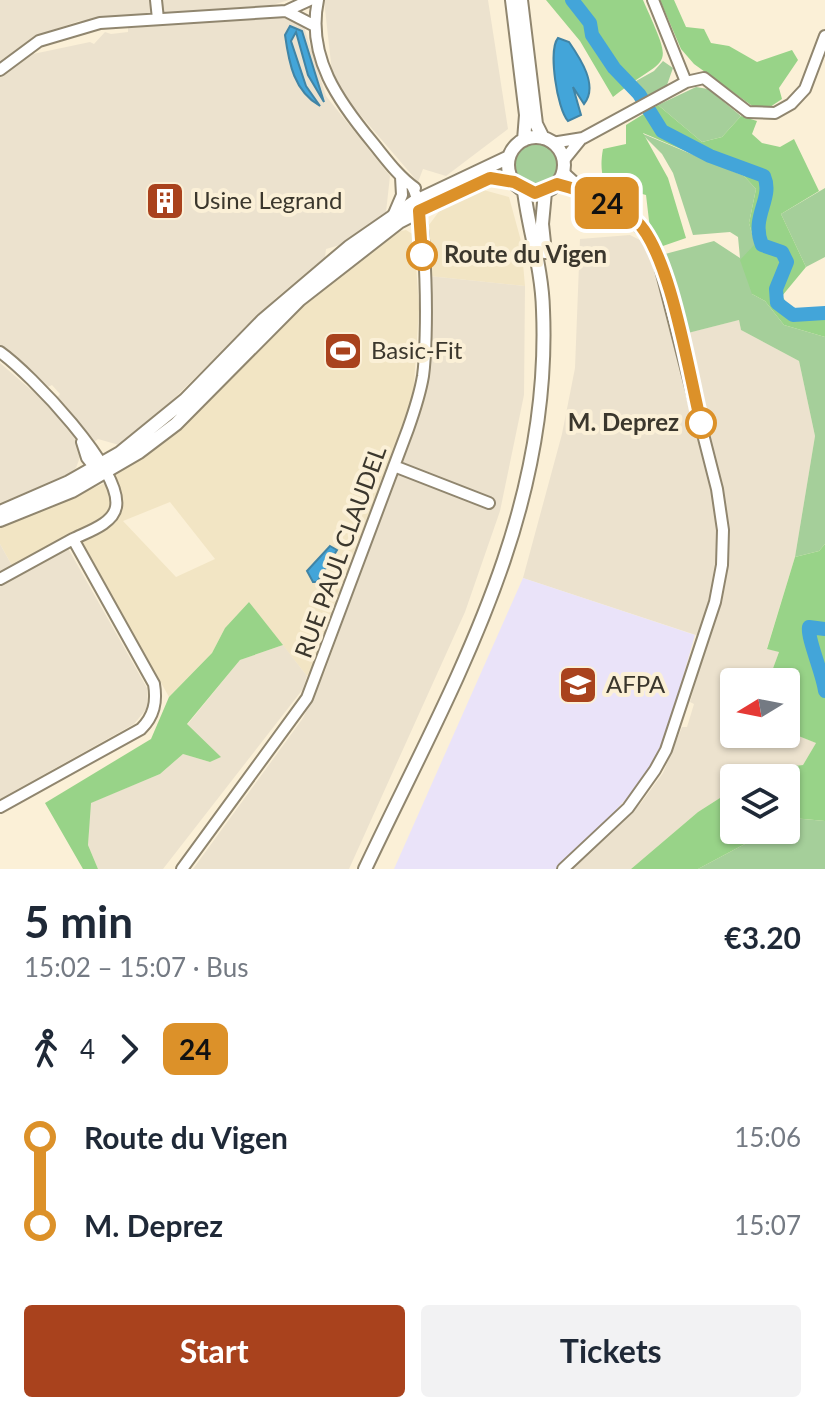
<!DOCTYPE html>
<html lang="en">
<head>
<meta charset="utf-8">
<style>
	:root { --surface:#fff; --page:#f2f2f3; --text:#1f2937; --muted:#747a83; --accent:#a9421d }
	body { margin:0; font-family:Lato,sans-serif; background:var(--page); color:var(--text); height:100vh; display:flex; flex-direction:column; font-size:30px; white-space:nowrap }
	* { box-sizing:border-box; margin:0 }
	p { font-size:26px; color:var(--muted) }
	.icon { flex:none; width:44px; height:44px; fill:none; stroke:currentColor; stroke-width:2; stroke-linecap:round; stroke-linejoin:round }
	.map { position:relative; height:869px; overflow:hidden }
	.sheet { display:flex; flex-direction:column; background:var(--surface); flex:1 }
	.sheet>* { flex:none }
	.badge { padding:0 16px; border-radius:12px; font-size:28px; line-height:52px }
	.needle { width:52px; rotate:260deg }
	.tools { position:absolute; left:720px; top:668px; display:grid; gap:16px }
	.tools a { display:grid; place-items:center; width:80px; height:80px; border-radius:8px; background:var(--surface); box-shadow:0 2px 6px #0004; font-size:40px }
	.map>.badge { position:absolute; translate:-50% -50%; box-shadow:0 0 0 4px #fff }
	.legs { display:flex; align-items:center; gap:12px; height:88px; padding:0 24px; font-size:26px }
	.legs p { margin-inline-start:auto }
	.summary { display:flex; align-items:center; justify-content:space-between; height:136px; padding:0 24px }
	h1 { font-size:44px; font-weight:700; line-height:60px }
	.primary-button { display:flex; gap:16px; margin-top:auto; padding:16px 24px }
	.primary-button a { flex:1; height:92px; border-radius:8px; background:var(--accent); color:#fff; font-size:32px; font-weight:700; line-height:92px; text-align:center }
	.primary-button a+a { background:var(--page); color:var(--text) }
	ul { padding:0 24px; list-style:none }
	li { display:flex; align-items:center; gap:28px; height:88px; font-size:30px }
	li i { display:grid; place-items:center; width:12px; height:100%; margin:0 10px; background:currentColor }
	li i::after { content:''; width:20px; height:20px; margin:-10px; border:6px solid; border-radius:50%; background:var(--surface) }
	li p { margin-inline-start:auto }
	li:first-child i { background:linear-gradient(#0000 50%,currentColor 0) }
	li:last-child i { background:linear-gradient(currentColor 50%,#0000 0) }
	.map>svg:first-child { display:block }
	.built { fill:#f2e5c4; fill-rule:evenodd }
	.industrial { fill:#ece2ce }
	.education { fill:#eae3f9 }
	.green { fill:#a5cf9a }
	.forest { fill:#98d388 }
	.water { fill:#43a5d9; stroke:#4184a5; stroke-width:2 }
	.lines { fill:none; stroke-linecap:round; stroke-linejoin:round }
	.river { stroke:#43a5d9; stroke-width:14 }
	.minor-casing { stroke:#90866f; stroke-width:14 }
	.major-casing { stroke:#90866f; stroke-width:16 }
	.minor { stroke:#fff; stroke-width:10 }
	.major { stroke:#fff; stroke-width:12 }
	.line-1-casing { stroke:#fff; stroke-width:18 }
	.line-1 { stroke:#dc9129; stroke-width:12 }
	.stop-1-dot { fill:#fff; stroke:#dc9129; stroke-width:4 }
	.labels { text-anchor:middle; stroke-width:8; stroke-linejoin:round; paint-order:stroke }
	.poi-label { font-size:24px; fill:#3b372d; stroke:#fbf0d7; text-anchor:start }
	.stop-label { font-size:24px; font-weight:bold; fill:#3b372d; stroke:#fbf0d7; text-anchor:start }
	.street-label { font-size:24px; fill:#3b372d; stroke:#fbf0d7 }
</style>
</head>
<body>
<div class="map">
<svg width="825" height="869" viewBox="0 0 825 869">
	<rect width="100%" height="100%" fill="#fbf0d7"/>
	<path class="built" d="M 480,189 L 509,197 L 521,241 L 525,286 L 429,276 L 426,229 L 449,198 Z
		M 406,230 L 414,235 L 419,308 L 413,400 L 314,667 L 307,676 L 249,602 L 225,628 L 212,653 L 169,697 L 79,536 L 15,571 L 0,544 L 0,527 L 110,481 L 126,463 L 198,410 L 260,346 L 332,280 L 396,232 ZM 170,502 L 215,559 L 176,577 L 123,521 Z"/>
	<path class="industrial" d="M 0,0 L 289,0 L 272,5 L 79,21 L 35,36 L 0,61 Z
		M 324,0 L 488,0 L 508,129 L 446,176 L 423,169 L 418,182 L 343,95 L 332,72 Z
		M 277,17 L 300,22 L 304,27 L 326,96 L 390,176 L 386,212 L 340,245 L 326,249 L 325,257 L 276,298 L 149,423 L 119,445 L 98,439 L 93,443 L 56,399 L 60,394 L 52,385 L 48,387 L 0,347 L 0,76 L 33,54 L 90,42 L 94,44 L 105,32 L 111,34 L 128,32 L 128,28 Z
		M 630,235 L 642,241 L 651,253 L 675,336 L 739,320 L 741,330 L 799,361 L 815,436 L 795,557 L 767,648 L 779,652 L 768,682 L 734,682 L 734,734 L 786,734 L 786,731 L 816,743 L 803,765 L 766,769 L 752,778 L 734,778 L 734,789 L 698,812 L 631,869 L 573,869 L 641,803 L 663,773 L 682,727 L 687,727 L 694,704 L 690,702 L 708,639 L 523,578 L 562,434 L 575,368 L 580,239 Z
		M 429,276 L 525,286 L 524,395 L 500,511 L 465,612 L 349,869 L 193,869 L 303,718 L 325,671 L 425,397 L 431,358 Z
		M 0,363 L 45,402 L 75,439 L 80,457 L 76,468 L 68,475 L 0,503 Z
		M 65,543 L 147,688 L 148,707 L 134,724 L 0,799 L 0,544 L 15,571 Z
		M 283,645 L 307,676 L 303,689 L 163,869 L 98,869 L 88,845 L 90,803 L 160,774 L 183,754 L 210,762 L 220,757 L 187,725 L 240,660 Z"/>
	<path class="education" d="M 523,578 L 695,635 L 666,736 L 642,781 L 600,828 L 556,869 L 394,869 Z"/>
	<path class="green" d="M 663,61 L 673,68 L 667,85 L 645,97 L 636,81 L 654,71 Z
		M 696,87 L 708,89 L 741,116 L 722,137 L 702,142 L 658,105 Z
		M 641,133 L 744,176 L 756,189 L 749,223 L 755,244 L 752,294 L 765,301 L 784,325 L 825,337 L 825,544 L 819,551 L 795,557 L 815,436 L 799,361 L 741,330 L 739,320 L 684,334 L 665,254 L 714,241 L 740,258 L 738,237 L 730,232 L 693,235 L 673,173 L 662,154 Z
		M512 166a24 24 0 1 1 48 0a24 24 0 1 1-48 0Z
		M 825,188 L 825,257 L 806,267 L 781,214 Z
		M 793,818 L 825,821 L 825,869 L 698,869 L 771,830 L 786,830 L 786,822 Z"/>
	<path class="forest" d="M 546,0 L 643,0 C 676,75 669,52 613,97 L 580,41 Z
		M 660,0 L 674,0 L 686,27 L 704,29 L 711,43 L 729,46 L 757,62 L 792,50 L 798,60 L 779,88 L 782,99 L 770,107 L 755,108 L 694,64 L 681,49 Z
		M 658,105 L 702,142 L 722,137 L 741,116 L 757,121 L 752,134 L 762,143 L 780,147 L 794,139 L 819,191 L 781,214 L 806,267 L 782,296 L 798,320 L 825,311 L 825,337 L 784,325 L 765,301 L 752,294 L 740,260 L 755,244 L 749,223 L 756,189 L 744,176 L 643,133 L 668,178 L 686,238 L 660,247 L 650,229 L 646,195 L 635,192 L 636,214 C 609,196 597,182 603,149 L 626,144 L 626,125 Z
		M 825,544 L 825,821 L 793,818 L 786,822 L 786,778 L 752,778 L 766,769 L 803,765 L 816,743 L 786,731 L 786,682 L 768,682 L 779,652 L 767,649 L 795,557 L 819,551 Z
		M 249,602 L 283,645 L 240,660 L 187,724 L 221,757 L 210,762 L 183,754 L 160,774 L 91,803 L 88,845 L 98,869 L 83,869 L 45,803 L 151,739 L 169,697 L 212,653 L 225,628 Z
		M 734,789 L 734,830 L 771,830 L 698,869 L 631,869 L 698,812 Z"/>
	<path class="water" d="M 290,26 L 302,31 L 324,102 L 308,75 L 296,32 L 291,41 L 306,86 L 320,106 C 294,91 289,64 285,35 Z
		M 558,38 L 569,42 C 580,58 599,86 584,104 L 573,87 L 581,115 L 568,121 C 557,109 548,50 558,38 Z
		M 330,546 L 337,550 L 317,582 L 313,582 L 307,571 Z"/>
	<g class="lines">
		<path class="river" d="M 572,0 L 590,23 L 592,35 L 614,68 L 639,94 L 662,131 L 710,156 L 764,176 C 774,199 750,216 762,245 L 782,252 L 787,262 L 776,289 L 777,303 L 793,315 L 825,313
			M 825,629 L 809,627 C 807,638 823,674 825,691"/>
		<g class="minor-casing">
			<path id="minor" d="M 156,0 L 158,19
				M 318,0 C 306,57 339,102 373,143 C 386,159 398,176 415,188
				M 653,0 L 686,82
				M 286,11 L 310,0
				M 0,70 L 39,41 L 100,23 L 286,11 L 315,26
				M 552,143 L 583,138 L 686,82 L 704,78 L 748,112 L 775,113 L 791,104 L 805,89 L 825,36
				M 564,160 L 581,139
				M 563,172 L 584,191
				M 557,184 C 598,195 635,212 656,250 L 717,489 L 723,530 L 722,565 L 715,602 L 666,750 L 655,770 L 628,808 L 563,869
				M 393,216 L 402,195 L 401,177
				M 0,352 C 30,373 123,470 116,507 C 113,524 87,532 73,539
				M 82,442 L 87,458 L 99,473
				M 394,466 L 489,503
				M 0,579 L 73,539 L 154,684 C 157,702 154,716 141,729 L 0,807
				M 182,869 L 307,698 L 408,429 C 414,412 420,394 423,376 C 428,341 428,214 412,186"/>
		</g>
		<g class="major-casing">
			<path id="major" d="M 512,0 L 526,115 L 524,140
				M 521,0 L 536,124 L 543,138
				M508 165a28 28 0 1 1 56 0a28 28 0 1 1-56 0Z
				M 545,252 L 542,224 L 545,192
				M 0,512 L 69,482 L 120,453 L 185,400 L 263,320 L 349,247 L 414,202 L 509,157
				M 0,520 L 72,491 L 139,452 L 176,424 L 299,300 L 399,222 L 479,181 L 490,178 L 514,182
				M 365,869 C 451,687 552,519 543,310 C 542,268 529,231 524,191"/>
		</g>
		<use href="#minor" class="minor"/>
		<use href="#major" class="major"/>
	</g>
	<g class="lines">
		<g class="line-1-casing">
			<path id="line-1" d="M 422,255 L 419,211 L 490,178 L 514,182 L 535,193 L 557,184 C 584,191 613,202 635,220 C 670,250 689,375 701,423"/>
		</g>
		<use href="#line-1" class="line-1"/>
	</g>
	<defs>
		<g id="building-square" transform="scale(2)"><rect x="-9" y="-9" width="18" height="18" rx="4" fill="#a9421d" stroke="#fbf0d7"/><path d="M-4-6H4V6H1V3H-1V6H-4ZM-2.5-4.3h1.7v1.8h-1.7ZM.8-4.3h1.7v1.8H.8ZM-2.5-1h1.7V.8h-1.7ZM.8-1h1.7V.8H.8Z" fill="#fff"/></g>
		<g id="stadium-square" transform="scale(2)"><rect x="-9" y="-9" width="18" height="18" rx="4" fill="#a9421d" stroke="#fbf0d7"/><path d="M0-5a6.5 5 0 1 0 0 10a6.5 5 0 1 0 0-10ZM-3.5-1.8h7v3.6h-7Z" fill="#fff"/></g>
		<g id="school-square" transform="scale(2)"><rect x="-9" y="-9" width="18" height="18" rx="4" fill="#a9421d" stroke="#fbf0d7"/><path d="M0-5L7-2L0 1L-7-2ZM-4 1L0 2.5L4 1V4Q0 6-4 4Z" fill="#fff"/></g>
	</defs>
	<g fill-rule="evenodd">
		<use href="#building-square" x="165" y="201"/>
		<use href="#stadium-square" x="343" y="351"/>
		<use href="#school-square" x="578" y="685"/>
	</g>
	<g class="stop-1-dot">
		<circle cx="422" cy="255" r="14"/>
		<circle cx="701" cy="423" r="14"/>
	</g>
	<g class="labels">
		<g class="poi-label">
			<text x="193" y="209">Usine Legrand</text>
			<text x="371" y="359">Basic-Fit</text>
			<text x="606" y="693">AFPA</text>
		</g>
		<g class="stop-label">
			<text x="444" y="263">Route du Vigen</text>
			<text x="679" y="431" text-anchor="end">M. Deprez</text>
		</g>
		<g class="street-label">
			<text transform="translate(341 552) rotate(-70)" y="8">RUE PAUL CLAUDEL</text>
		</g>
	</g>
</svg>
<div class="tools">
<a><svg class="needle" viewBox="-14 -14 28 28"><path d="M0-13l5 13h-10z" fill="#e53935"/><path d="M0 13l5-13h-10z" fill="#747a83"/></svg></a>
<a><svg class="icon" aria-label="layers" viewBox="0 0 24 24"><path d="M12 4l9 5-9 5-9-5zM3 14l9 5 9-5"/></svg></a>
</div>
<b class="badge" style="left:607px;top:203px;background:#dc9129;color:#111">24</b>
</div>
<section class="sheet">
<div class="summary"><div><h1>5 min</h1><p>15:02 – 15:07 · Bus</p></div><b>€3.20</b></div>
<div class="legs"><svg class="icon" aria-label="walk" viewBox="0 0 24 24"><circle cx="13" cy="4" r="2"/><path d="M13 8l-2 6 4 7M11 14l-3 7M7 12l3-4h3l4 4"/></svg>4<svg class="icon" aria-label="forward" viewBox="0 0 24 24"><path d="M9 5l7 7-7 7"/></svg><b class="badge" style="background:#dc9129;color:#111">24</b></div>
<ul>
<li><i style="color:#dc9129"></i><b>Route du Vigen</b><p>15:06</p></li>
<li><i style="color:#dc9129"></i><b>M. Deprez</b><p>15:07</p></li>
</ul>
<div class="primary-button"><a>Start</a><a>Tickets</a></div>
</section>
</body>
</html>
